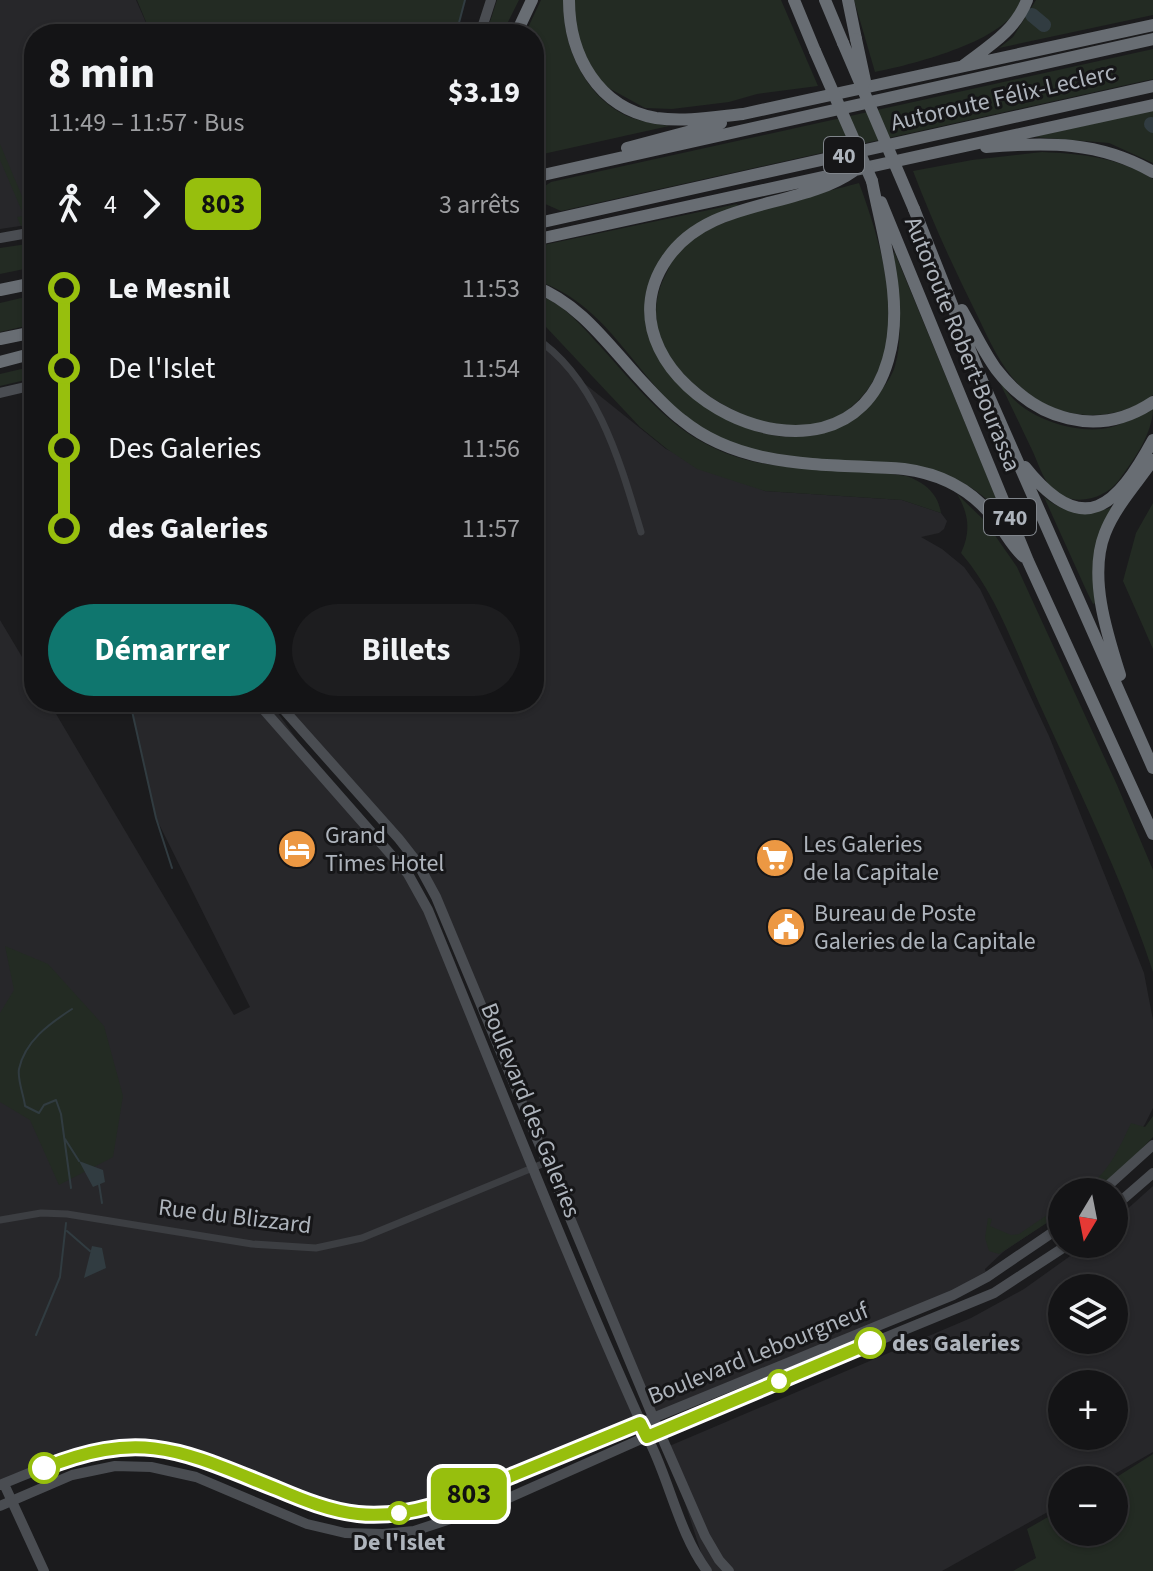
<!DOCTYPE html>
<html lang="fr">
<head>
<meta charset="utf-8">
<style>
	:root { --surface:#141416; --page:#1d1d1f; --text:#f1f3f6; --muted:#9d9ea1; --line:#333335; --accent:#0f766e }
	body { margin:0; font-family:"Source Sans 3",sans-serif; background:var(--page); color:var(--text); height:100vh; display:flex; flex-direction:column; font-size:30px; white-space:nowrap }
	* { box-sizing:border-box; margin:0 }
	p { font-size:26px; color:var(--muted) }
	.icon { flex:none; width:44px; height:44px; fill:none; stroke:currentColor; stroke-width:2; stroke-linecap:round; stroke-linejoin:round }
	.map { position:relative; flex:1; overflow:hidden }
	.drawer { position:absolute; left:24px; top:24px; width:520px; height:688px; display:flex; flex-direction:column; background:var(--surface); border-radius:32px; box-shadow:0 2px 6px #0004,0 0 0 2px var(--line) }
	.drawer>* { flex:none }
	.badge { padding:0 16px; border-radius:12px; font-size:28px; line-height:52px }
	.needle { width:52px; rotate:190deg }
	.fabs { position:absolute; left:1048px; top:1178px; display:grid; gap:16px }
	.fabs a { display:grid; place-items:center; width:80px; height:80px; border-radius:50%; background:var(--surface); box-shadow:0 2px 6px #0004,0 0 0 2px var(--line); font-size:40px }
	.map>.badge { position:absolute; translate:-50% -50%; box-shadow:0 0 0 4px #fff }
	.legs { display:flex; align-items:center; gap:12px; height:88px; padding:0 24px; font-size:26px }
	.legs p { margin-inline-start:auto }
	.overview { display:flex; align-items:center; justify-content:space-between; height:136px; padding:0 24px }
	h1 { font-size:44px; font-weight:700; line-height:60px }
	.action { display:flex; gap:16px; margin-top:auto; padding:16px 24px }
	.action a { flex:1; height:92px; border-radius:48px; background:var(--accent); color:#fff; font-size:32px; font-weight:700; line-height:92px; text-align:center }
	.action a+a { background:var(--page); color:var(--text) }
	ul { padding:0 24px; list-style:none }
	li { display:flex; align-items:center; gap:28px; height:80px; font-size:30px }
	li i { display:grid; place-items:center; width:12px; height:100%; margin:0 10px; background:currentColor }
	li i::after { content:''; width:20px; height:20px; margin:-10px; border:6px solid; border-radius:50%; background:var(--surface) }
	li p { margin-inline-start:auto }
	li:first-child i { background:linear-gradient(#0000 50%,currentColor 0) }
	li:last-child i { background:linear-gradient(currentColor 50%,#0000 0) }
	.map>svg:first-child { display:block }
	.built { fill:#27272a; fill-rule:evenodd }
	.green { fill:#232b23 }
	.water { fill:#313c41 }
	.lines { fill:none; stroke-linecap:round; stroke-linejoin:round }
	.stream { stroke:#313c41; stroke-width:2 }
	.river { stroke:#313c41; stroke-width:14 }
	.street { stroke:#3c3e42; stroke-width:7 }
	.secondary { stroke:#4a4d52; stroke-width:10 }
	.highway { stroke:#686d73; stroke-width:12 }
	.highway-bridge { stroke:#686d73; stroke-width:12 }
	.line-1-casing { stroke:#fff; stroke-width:18 }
	.line-1 { stroke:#97bf0d; stroke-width:12 }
	.stop-1-dot { fill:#fff; stroke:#97bf0d; stroke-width:4 }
	.labels { text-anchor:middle; stroke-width:6; stroke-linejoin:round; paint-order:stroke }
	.shield { fill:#161618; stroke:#80858b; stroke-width:2 }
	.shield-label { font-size:22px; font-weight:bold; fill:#aeb4bc }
	.street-label { font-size:24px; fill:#aeb4bc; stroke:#161618 }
	.poi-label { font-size:24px; fill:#aeb4bc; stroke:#161618; text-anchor:start }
	.stop-label { font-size:24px; font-weight:bold; fill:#aeb4bc; stroke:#161618; text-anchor:start }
</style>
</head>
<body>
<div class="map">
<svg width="1153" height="1571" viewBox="0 0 1153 1571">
	<rect width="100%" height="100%" fill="#1b1b1d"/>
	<path class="built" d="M 0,0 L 136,0 L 151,34 L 34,34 L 34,224 L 0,229 Z
		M 534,337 L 569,371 L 666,449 L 765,491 L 902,500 L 941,513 L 947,521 L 944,529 L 939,533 L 921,537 L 942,549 L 964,567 L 980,589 L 1049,736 L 1144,973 L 1153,1020 L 1153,1108 L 1145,1124 L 1111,1174 L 1092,1192 L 1062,1192 L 1062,1212 L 1003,1252 L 985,1269 L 987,1277 L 653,1417 L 417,862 L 277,702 L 534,702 Z
		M 0,620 L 34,677 L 34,702 L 49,702 L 234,1015 L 250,1007 L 156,818 L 130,702 L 270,702 L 318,769 L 408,874 L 640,1423 L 470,1493 L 360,1515 L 319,1506 L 159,1447 L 98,1450 L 0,1485 Z
		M 1153,1186 L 1153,1452 L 1104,1480 L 1062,1480 L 1062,1504 L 942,1571 L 707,1571 L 667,1447 L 971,1318 L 1024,1289 L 1087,1244 L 1114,1244 L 1114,1221 ZM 1062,1288 L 1114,1288 L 1114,1340 L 1062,1340 ZM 1062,1384 L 1114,1384 L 1114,1436 L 1062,1436 Z"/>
	<path class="green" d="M 137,0 L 465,0 L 456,34 L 151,34 Z
		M 497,0 L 519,0 L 502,34 L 486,34 Z
		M 541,0 L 564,0 C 561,42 583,92 621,113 C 635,121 653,123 669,126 L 534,156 L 534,34 L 525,34 Z
		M 573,0 L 781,0 L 818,86 L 757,94 L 729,102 L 672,109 L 645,108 L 605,86 L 589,69 L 580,46 Z
		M 854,0 L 1020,0 C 1013,40 910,65 875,72 Z
		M 1036,0 L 1153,0 L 1153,15 L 999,48 L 1013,37 Z
		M 1153,49 L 1153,79 L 561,211 L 534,199 L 534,193 L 551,182 Z
		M 1153,110 L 1153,163 L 1109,143 L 1034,137 Z
		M 0,144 L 32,220 L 32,225 L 21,226 L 17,217 L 24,216 L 0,160 Z
		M 1042,152 C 1082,154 1118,157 1153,179 L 1153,395 C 1114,425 1054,421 1019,385 C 1001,367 989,340 978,317 C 954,269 932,221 913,171 L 972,160 Z
		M 859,183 C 884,251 916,355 849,409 C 832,422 808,430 787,427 C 717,417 624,350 667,272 C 670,265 674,256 678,251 C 710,216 812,196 859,183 Z
		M 737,204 L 738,206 C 716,216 693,224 675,241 C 662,253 654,273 650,290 C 648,302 646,319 648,332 C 652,349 665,366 676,379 C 719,429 801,461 859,414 C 872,402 890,383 895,366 C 906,328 894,288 894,251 L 1004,517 C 940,439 849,476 763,454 C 750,451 736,444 723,439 C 643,406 620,305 534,280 L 534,247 Z
		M 34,243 L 34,267 L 0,274 L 0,248 Z
		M 534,293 C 563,303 580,324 600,346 C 628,377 657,413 692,436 C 761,480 831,464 906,476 C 924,482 938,493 941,513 L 902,500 L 765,491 L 697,469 L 667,449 L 640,427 L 546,327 L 534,320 Z
		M 34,295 L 34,324 L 0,332 L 0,303 Z
		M 34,366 L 34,378 L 0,386 L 0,374 Z
		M 995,373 C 1000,380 1004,388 1009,394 C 1028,418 1071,432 1101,429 C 1119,427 1137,417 1153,408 C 1153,433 1134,460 1119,480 C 1104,501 1067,509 1049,485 C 1042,476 1038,463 1033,452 C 1020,425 1008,399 995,373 Z
		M 957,494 L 985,521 L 1017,567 L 1117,785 L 1153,870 L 1153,972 C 1123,880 1079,791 1039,703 C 1016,653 998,596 961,553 C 971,532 969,514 957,494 Z
		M 1044,497 C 1064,514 1087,517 1112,507 C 1091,544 1092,561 1096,603 L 1093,604 L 1087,592 Z
		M 1153,503 L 1153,649 L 1123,581 L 1136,533 Z
		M 5,946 L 48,964 L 104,1026 L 123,1096 L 113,1157 L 59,1185 L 30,1120 L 0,1102 L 0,1013 L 14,990 Z
		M 1153,1116 L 1153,1137 C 1137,1153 1104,1192 1081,1192 C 1108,1174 1118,1151 1131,1123 L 1145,1127 Z
		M 1062,1205 L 1062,1213 L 999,1254 L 989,1251 L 985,1238 L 988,1218 L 992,1219 L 990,1226 L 1011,1235 L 1019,1234 Z
		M 1153,1454 L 1153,1571 L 1013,1571 L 1036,1558 L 1027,1529 L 1062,1509 L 1062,1532 L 1114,1532 L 1114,1480 L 1112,1480 Z"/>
	<path class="water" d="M 79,1161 L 103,1170 L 105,1182 L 93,1187 Z
		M 92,1246 L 102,1248 L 106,1268 L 84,1278 Z"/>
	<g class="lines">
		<path class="stream" d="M 456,34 L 465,0
			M 130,702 L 156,818 L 172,868
			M 65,1139 L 79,1161
			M 99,1184 L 102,1203
			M 71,1188 L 61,1114 L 56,1100 L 44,1105 L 39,1113 L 25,1106 C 24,1096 17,1079 19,1069 C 25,1041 49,1024 72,1009
			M 67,1231 L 90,1251
			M 36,1335 L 60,1277 L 66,1223"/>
		<path class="river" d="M 1032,15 L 1044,25
			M 1151,124 L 1153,126"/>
		<path class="street" d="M 534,337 C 597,377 621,465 641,532
			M 0,1220 L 41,1213 L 67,1214 L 252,1244 L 316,1248 L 362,1238 L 547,1162"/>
		<path class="secondary" d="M 480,34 L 491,0
			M 0,238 L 34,232
			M 0,393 L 34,385
			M 257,702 L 408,874 L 428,910 C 502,1090 572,1272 653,1449 C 671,1488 681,1536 707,1571
			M 277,702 L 399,839 L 417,862 L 436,897 L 653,1417 L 705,1536 L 719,1560 L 729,1571
			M 1101,1192 L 1153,1145
			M 1114,1207 L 1153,1173
			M 4,1484 L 44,1571
			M 0,1485 C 50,1465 103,1438 159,1447 C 225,1457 297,1513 362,1515 C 400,1516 434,1504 470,1493 L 953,1295 L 987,1277 L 1062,1226
			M 0,1506 L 72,1475 L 115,1466 L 151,1467 L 196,1477 L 307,1524 L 345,1533 L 383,1534 L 414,1531 L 493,1505 L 675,1424 L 994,1293 L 1069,1244"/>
		<path class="highway" d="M 569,0 C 569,55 598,108 656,118 C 685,122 714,117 743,114 L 1153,25
			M 794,0 L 815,51
			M 825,0 L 843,43
			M 848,0 L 856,39
			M 516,34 L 532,0
			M 964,65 C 989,46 1015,31 1027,0
			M 986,147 C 1047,142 1099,141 1153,172
			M 627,148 L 721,123
			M 855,170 C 799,210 709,197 667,259 C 582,382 843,517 888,360 C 905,302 883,239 872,181
			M 534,177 L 1153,39
			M 881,202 L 1028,561 L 1153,834
			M 914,209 L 983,383 L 1153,768
			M 534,224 L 1153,86
			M 534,240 L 1153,105
			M 534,286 C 579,303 607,343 638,377 C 652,392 666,408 682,420 C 744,471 829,463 904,469 C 943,474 973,490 996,521 C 1006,533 1012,547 1024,557
			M 0,290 L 34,283
			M 962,310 C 973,329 983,351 996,369 C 1035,420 1098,439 1153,402
			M 0,339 L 34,332
			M 0,362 L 34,353
			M 1025,467 C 1084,541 1117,506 1153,440
			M 1120,675 C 1107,634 1088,576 1105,533 C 1115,507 1137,483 1153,460"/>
		<path class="highway-bridge" d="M 856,39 L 865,81
			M 843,43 L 914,209
			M 815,51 L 872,181"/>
	</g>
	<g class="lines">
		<g class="line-1-casing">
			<path id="line-1" d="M 44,1468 C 144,1428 184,1452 277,1489 C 303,1500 330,1511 358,1514 C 412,1520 468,1494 516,1474 C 558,1457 599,1440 640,1423 L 647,1437 L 870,1343"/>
		</g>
		<use href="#line-1" class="line-1"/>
	</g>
	<defs>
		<g id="hotel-disc" transform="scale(2)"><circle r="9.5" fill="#ec9843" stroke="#161618"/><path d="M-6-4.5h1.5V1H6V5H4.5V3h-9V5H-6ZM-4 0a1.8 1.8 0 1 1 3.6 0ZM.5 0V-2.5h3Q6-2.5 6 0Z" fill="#fff"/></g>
		<g id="supermarket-disc" transform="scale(2)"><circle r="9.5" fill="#ec9843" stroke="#161618"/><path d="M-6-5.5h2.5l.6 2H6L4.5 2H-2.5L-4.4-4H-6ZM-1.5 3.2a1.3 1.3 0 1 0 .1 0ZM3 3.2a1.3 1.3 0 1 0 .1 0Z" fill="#fff"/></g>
		<g id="civic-disc" transform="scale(2)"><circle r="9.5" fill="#ec9843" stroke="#161618"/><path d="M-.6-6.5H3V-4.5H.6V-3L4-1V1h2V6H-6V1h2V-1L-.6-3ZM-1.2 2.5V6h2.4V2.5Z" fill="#fff"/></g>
	</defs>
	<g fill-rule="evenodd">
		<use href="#hotel-disc" x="297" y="849"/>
		<use href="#supermarket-disc" x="775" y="858"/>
		<use href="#civic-disc" x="786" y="927"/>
	</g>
	<g class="stop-1-dot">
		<circle cx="870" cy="1343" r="14"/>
		<circle cx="779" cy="1381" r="10"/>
		<circle cx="44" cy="1468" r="14"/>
		<circle cx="399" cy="1513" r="10"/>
	</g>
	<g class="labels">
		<g class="shield">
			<rect x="824" y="137" width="40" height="36" rx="6"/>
			<rect x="984" y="499" width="52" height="36" rx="6"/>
		</g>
		<g class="shield-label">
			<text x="844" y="163">40</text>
			<text x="1010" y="525">740</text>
		</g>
		<g class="street-label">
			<text transform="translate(1003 97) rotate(-13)" y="8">Autoroute Félix-Leclerc</text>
			<text transform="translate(963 344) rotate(68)" y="8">Autoroute Robert-Bourassa</text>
			<text transform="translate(531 1110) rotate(68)" y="8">Boulevard des Galeries</text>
			<text transform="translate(235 1216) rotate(7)" y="8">Rue du Blizzard</text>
			<text transform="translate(758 1353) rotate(-22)" y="8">Boulevard Lebourgneuf</text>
		</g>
		<g class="poi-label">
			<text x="325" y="843">Grand<tspan x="325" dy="28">Times Hotel</tspan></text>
			<text x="803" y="852">Les Galeries<tspan x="803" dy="28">de la Capitale</tspan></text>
			<text x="814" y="921">Bureau de Poste<tspan x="814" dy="28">Galeries de la Capitale</tspan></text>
		</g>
		<g class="stop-label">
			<text x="892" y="1351">des Galeries</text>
			<text x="399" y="1550" text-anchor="middle">De l'Islet</text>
		</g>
	</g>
</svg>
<div class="fabs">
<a><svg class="needle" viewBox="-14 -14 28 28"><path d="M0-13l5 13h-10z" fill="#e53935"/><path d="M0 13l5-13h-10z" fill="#9d9ea1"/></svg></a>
<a><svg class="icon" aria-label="layers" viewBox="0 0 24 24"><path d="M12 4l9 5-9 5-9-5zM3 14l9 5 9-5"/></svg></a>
<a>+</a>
<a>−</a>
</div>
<b class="badge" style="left:469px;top:1494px;background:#97bf0d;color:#111">803</b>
<section class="drawer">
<div class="overview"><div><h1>8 min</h1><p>11:49 – 11:57 · Bus</p></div><b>$3.19</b></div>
<div class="legs"><svg class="icon" aria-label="walk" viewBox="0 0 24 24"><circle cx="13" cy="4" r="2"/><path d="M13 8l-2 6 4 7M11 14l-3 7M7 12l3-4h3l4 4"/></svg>4<svg class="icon" aria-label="forward" viewBox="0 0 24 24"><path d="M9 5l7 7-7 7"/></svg><b class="badge" style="background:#97bf0d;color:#111">803</b><p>3 arrêts</p></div>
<ul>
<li><i style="color:#97bf0d"></i><b>Le Mesnil</b><p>11:53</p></li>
<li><i style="color:#97bf0d"></i><span>De l'Islet</span><p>11:54</p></li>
<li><i style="color:#97bf0d"></i><span>Des Galeries</span><p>11:56</p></li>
<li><i style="color:#97bf0d"></i><b>des Galeries</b><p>11:57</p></li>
</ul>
<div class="action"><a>Démarrer</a><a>Billets</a></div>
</section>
</div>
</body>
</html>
